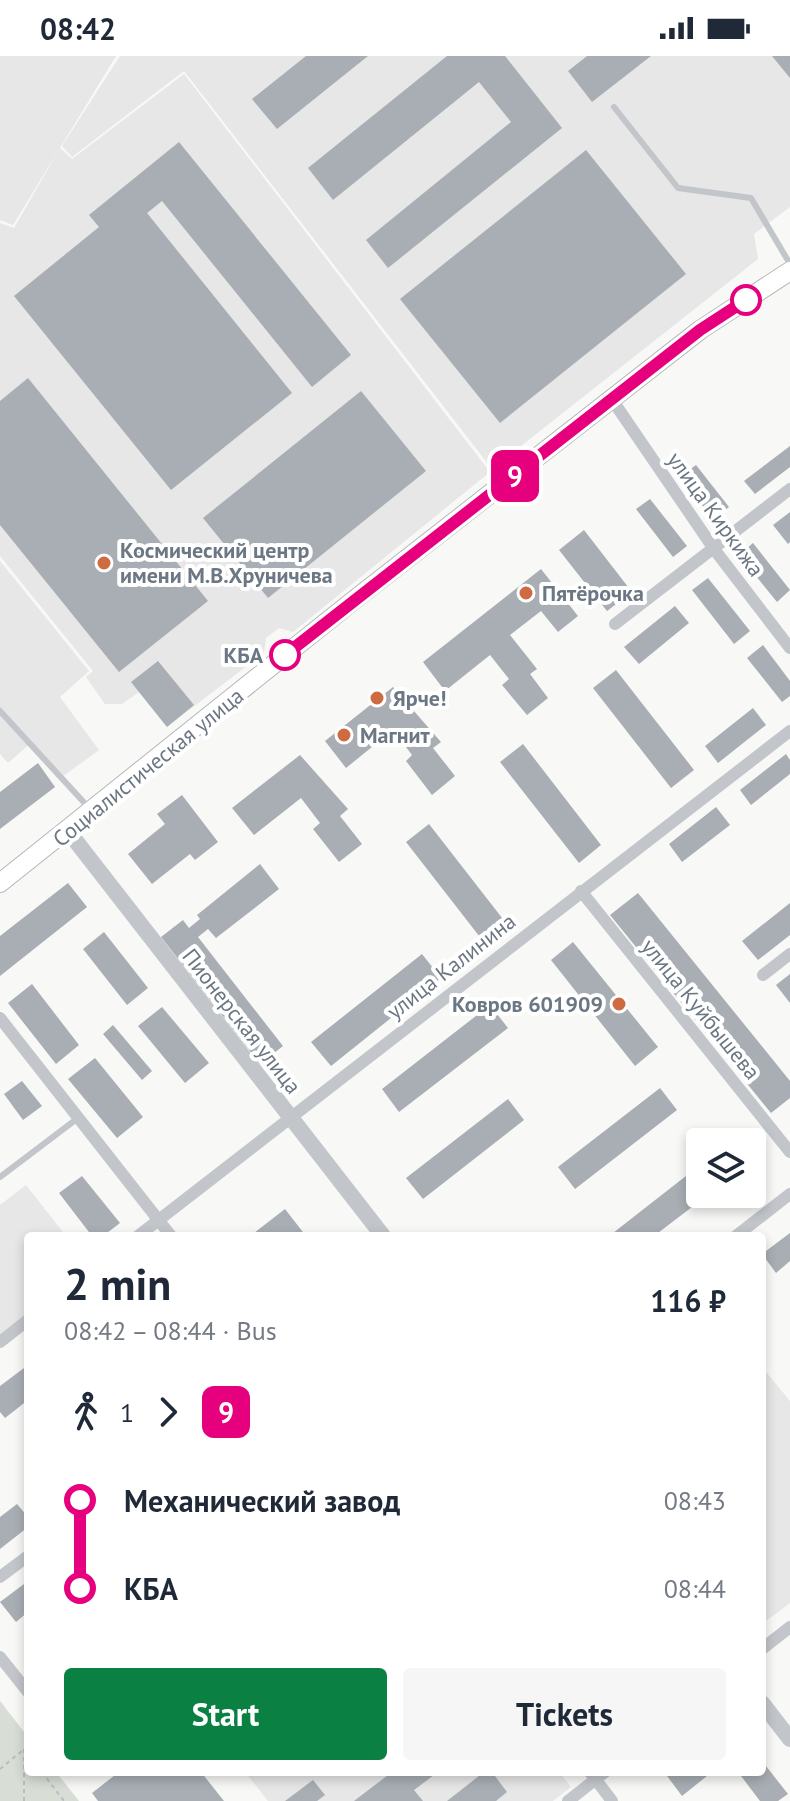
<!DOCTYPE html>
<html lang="en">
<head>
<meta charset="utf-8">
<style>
	:root { --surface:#fff; --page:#f6f6f7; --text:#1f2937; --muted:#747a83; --accent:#0b8043 }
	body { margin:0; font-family:"PT Sans",sans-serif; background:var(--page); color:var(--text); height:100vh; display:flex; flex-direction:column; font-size:30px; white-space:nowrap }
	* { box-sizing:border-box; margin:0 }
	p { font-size:26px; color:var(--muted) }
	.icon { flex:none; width:44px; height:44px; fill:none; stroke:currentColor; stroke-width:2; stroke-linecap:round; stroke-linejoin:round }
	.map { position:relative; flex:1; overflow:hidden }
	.drawer { position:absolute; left:24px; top:1176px; width:742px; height:544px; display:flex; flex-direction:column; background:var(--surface); border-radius:8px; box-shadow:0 4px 12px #0003 }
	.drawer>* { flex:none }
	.badge { padding:0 16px; border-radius:12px; font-size:28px; line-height:52px }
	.fabs { position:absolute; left:686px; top:1072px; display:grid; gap:16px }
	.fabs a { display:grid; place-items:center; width:80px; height:80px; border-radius:8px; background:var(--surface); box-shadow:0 4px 12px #0003; font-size:40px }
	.map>.badge { position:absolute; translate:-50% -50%; box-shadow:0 0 0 4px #fff }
	.legs { display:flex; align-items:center; gap:12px; height:88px; padding:0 40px; font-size:26px }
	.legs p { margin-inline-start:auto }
	.headline { display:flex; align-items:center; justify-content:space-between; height:136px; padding:0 40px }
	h1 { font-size:44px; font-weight:800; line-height:60px }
	.cta { display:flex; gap:16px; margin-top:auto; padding:16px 40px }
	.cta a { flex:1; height:92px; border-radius:8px; background:var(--accent); color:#fff; font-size:32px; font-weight:800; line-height:92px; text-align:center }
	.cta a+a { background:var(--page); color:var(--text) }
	ul { padding:0 40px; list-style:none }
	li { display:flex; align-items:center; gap:28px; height:88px; font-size:30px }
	li i { display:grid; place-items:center; width:12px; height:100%; margin:0 10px; background:currentColor }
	li i::after { content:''; width:20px; height:20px; margin:-10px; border:6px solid; border-radius:50%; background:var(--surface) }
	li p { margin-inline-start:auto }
	li:first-child i { background:linear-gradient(#0000 50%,currentColor 0) }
	li:last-child i { background:linear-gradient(currentColor 50%,#0000 0) }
	.status { display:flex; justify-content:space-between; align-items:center; height:56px; padding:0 40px; background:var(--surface); direction:ltr }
	.status svg { height:22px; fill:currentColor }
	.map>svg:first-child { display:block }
	.built { fill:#e6e7e6 }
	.green { fill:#d8ddd6 }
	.building { fill:#a8aeb4 }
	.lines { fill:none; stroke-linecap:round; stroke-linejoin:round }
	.secondary-casing { stroke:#b3b7bb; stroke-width:20 }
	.path { stroke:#babdbf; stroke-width:2; stroke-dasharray:4 4; stroke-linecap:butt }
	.service { stroke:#c2c5c9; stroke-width:6 }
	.minor { stroke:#c2c5c9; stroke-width:12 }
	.tertiary { stroke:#c2c5c9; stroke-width:16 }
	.secondary { stroke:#fff; stroke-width:18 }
	.line-1-casing { stroke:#fff; stroke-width:18 }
	.line-1 { stroke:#e6007e; stroke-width:12 }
	.stop-1-dot { fill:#fff; stroke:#e6007e; stroke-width:4 }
	.poi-dot { fill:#cf6b40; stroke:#fff; stroke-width:3 }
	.labels { text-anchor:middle; stroke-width:8; stroke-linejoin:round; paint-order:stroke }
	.street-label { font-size:22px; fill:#6b7783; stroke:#fff }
	.poi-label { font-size:22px; font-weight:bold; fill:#6b7783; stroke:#fff; text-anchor:start }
	.stop-label { font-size:22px; font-weight:bold; fill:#6b7783; stroke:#fff; text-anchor:end }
</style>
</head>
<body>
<div class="status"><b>08:42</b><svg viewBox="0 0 49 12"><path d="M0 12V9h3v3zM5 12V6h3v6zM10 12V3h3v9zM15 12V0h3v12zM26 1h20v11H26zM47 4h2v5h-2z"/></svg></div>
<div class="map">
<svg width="790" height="1745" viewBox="0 0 790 1745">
	<rect width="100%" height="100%" fill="#f8f8f6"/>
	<path class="built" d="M 0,0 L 116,0 L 13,169 L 0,164 Z
		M 120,0 L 790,0 L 790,151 L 754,178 L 758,203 L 492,413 L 184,15 L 72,101 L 62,90 Z
		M 184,18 L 490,416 L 293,576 L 279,572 L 266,582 L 264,597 L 167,671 L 139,636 L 122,648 L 105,648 L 86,621 L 93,615 L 0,500 L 0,167 L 14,172 L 60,92 L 72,103 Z
		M 0,505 L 89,615 L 60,641 L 99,694 L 62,721 L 32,686 L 8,707 L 0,698 Z
		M 26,1129 L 66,1180 L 28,1180 L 28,1257 L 0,1278 L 0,1149 Z
		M 762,1311 L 790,1345 L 790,1547 L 762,1568 Z
		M 245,1716 L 559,1716 L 571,1731 L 553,1745 L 268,1745 Z"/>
	<path class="green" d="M 0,1645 L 28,1681 L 28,1716 L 56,1716 L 79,1745 L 0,1745 Z"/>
	<path class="building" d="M 306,0 L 368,0 L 277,73 L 252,43 Z
		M 447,0 L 505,0 L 562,72 L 388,212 L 366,184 L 511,66 L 479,26 L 333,144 L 308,112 Z
		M 587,0 L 651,0 L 592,46 L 568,15 Z
		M 772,0 L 790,0 L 790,22 Z
		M 179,86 L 351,299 L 312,331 L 162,145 L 147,157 L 292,337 L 171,434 L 14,240 L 99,171 L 89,159 Z
		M 586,94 L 686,218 L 500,367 L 400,243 Z
		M 28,322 L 208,545 L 119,616 L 0,469 L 0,345 Z
		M 361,335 L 426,415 L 268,542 L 203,462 Z
		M 790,390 L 790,411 L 755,438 L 744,425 Z
		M 696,409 L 729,451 L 713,464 L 680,421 Z
		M 650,443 L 687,490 L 673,501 L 636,453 Z
		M 790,456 L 790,486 L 788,488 L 773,469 Z
		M 584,474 L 632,536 L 607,555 L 559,494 Z
		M 753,487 L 790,534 L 777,546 L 739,499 Z
		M 541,513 L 578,560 L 558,576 L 541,555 L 510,579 L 537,613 L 530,618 L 548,642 L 527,659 L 502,629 L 509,623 L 490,599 L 445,635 L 423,606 Z
		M 708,522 L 750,575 L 734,588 L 692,534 Z
		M 675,550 L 689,567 L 639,608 L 624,591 Z
		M 763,589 L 790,625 L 790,640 L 782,646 L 747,602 Z
		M 158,605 L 194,649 L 167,671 L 131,626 Z
		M 616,614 L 694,714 L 671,732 L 593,632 Z
		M 393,631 L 441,686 L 433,692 L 455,720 L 432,739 L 406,705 L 412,699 L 393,674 L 346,712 L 325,685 Z
		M 753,652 L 766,669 L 718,707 L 705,690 Z
		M 523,688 L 601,789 L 579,807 L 500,706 Z
		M 786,698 L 790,704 L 790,718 L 751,749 L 740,734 Z
		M 300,699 L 348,753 L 340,760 L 362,788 L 339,806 L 313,773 L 320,767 L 301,742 L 254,779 L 232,752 Z
		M 38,707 L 55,731 L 0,773 L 0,736 Z
		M 182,739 L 218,786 L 195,804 L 190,798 L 152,828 L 128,798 L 165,768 L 157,758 Z
		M 716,751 L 730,769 L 682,806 L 669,788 Z
		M 429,768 L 506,867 L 483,885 L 406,786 Z
		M 260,808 L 279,833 L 216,882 L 208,873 L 198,881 L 283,990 L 260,1008 L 161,881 L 183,864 L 189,872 L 200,863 L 197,859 Z
		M 68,827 L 87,851 L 0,920 L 0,880 Z
		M 638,837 L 790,1025 L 790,1042 L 771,1057 L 610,859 Z
		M 790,847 L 790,879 L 758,904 L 742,885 Z
		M 104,876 L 148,932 L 127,949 L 83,893 Z
		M 573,886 L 658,991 L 635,1010 L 551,904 Z
		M 422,898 L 441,922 L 331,1010 L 311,986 Z
		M 790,918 L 790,947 L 776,929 Z
		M 32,928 L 79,989 L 56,1008 L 8,947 Z
		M 490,949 L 508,972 L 399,1056 L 382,1033 Z
		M 162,951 L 209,1007 L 185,1027 L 138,970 Z
		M 113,969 L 152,1015 L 142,1024 L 103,978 Z
		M 95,1002 L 143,1061 L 117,1082 L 68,1023 Z
		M 22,1025 L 42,1050 L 23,1064 L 4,1038 Z
		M 660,1032 L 677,1054 L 575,1133 L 558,1111 Z
		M 508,1043 L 524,1064 L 423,1143 L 406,1122 Z
		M 700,1109 L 700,1138 L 709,1138 L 654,1180 L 615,1180 L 613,1177 Z
		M 82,1120 L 120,1167 L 103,1180 L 92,1180 L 59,1137 Z
		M 285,1153 L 306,1180 L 250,1180 Z
		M 790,1177 L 790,1205 L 776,1217 L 762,1198 Z
		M 28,1309 L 28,1344 L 5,1362 L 0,1356 L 0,1330 Z
		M 17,1448 L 28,1461 L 28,1471 L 0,1493 L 0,1461 Z
		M 28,1525 L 28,1556 L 16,1566 L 0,1546 Z
		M 762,1705 L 788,1738 L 778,1745 L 760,1745 L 738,1716 L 762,1716 Z
		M 119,1716 L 201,1716 L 224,1745 L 98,1745 L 92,1737 Z
		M 392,1716 L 438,1716 L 414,1734 L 423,1745 L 354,1745 Z
		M 484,1716 L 492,1716 L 507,1736 L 496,1745 L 447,1745 Z
		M 671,1716 L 712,1716 L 682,1740 L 667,1720 Z
		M 313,1724 L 325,1739 L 317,1745 L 285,1745 Z"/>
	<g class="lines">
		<g class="secondary-casing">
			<path id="secondary" d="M 0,827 L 354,544 L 700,274 L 790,215"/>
		</g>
		<path class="path" d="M 24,1693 L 24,1745
			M 0,1713 L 28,1690
			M 42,1716 L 64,1745"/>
		<path class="service" d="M 614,51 L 678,132 L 751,142 L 790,208
			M 0,655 L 90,753
			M 0,1121 L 78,1062"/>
		<path class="minor" d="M 613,345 L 714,493 L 790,592
			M 615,568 L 790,433
			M 581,835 L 790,1096
			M 763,919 L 790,898
			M 0,962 L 171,1180
			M 138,1180 L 790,675
			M 736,1180 L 790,1138
			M 0,1286 L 28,1264
			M 0,1521 L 28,1500
			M 762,1593 L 790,1571
			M 0,1601 L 28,1636
			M 590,1716 L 612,1745
			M 568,1745 L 605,1716"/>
		<path class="tertiary" d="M 68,775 L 383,1180
			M 762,1647 L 790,1683"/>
		<use href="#secondary" class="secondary"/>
	</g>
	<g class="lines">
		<g class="line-1-casing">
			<path id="line-1" d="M 285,599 L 700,274 L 746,244"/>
		</g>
		<use href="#line-1" class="line-1"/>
	</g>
	<g class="stop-1-dot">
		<circle cx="746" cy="244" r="14"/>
		<circle cx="285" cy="599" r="14"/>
	</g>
	<g class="poi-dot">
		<circle cx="104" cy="507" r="8"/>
		<circle cx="526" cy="537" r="8"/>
		<circle cx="377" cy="642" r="8"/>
		<circle cx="344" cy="679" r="8"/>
		<circle cx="619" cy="948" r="8"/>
	</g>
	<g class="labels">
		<g class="street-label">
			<text transform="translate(716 458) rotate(54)" y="8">улица Киркижа</text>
			<text transform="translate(148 711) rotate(-39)" y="8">Социалистическая улица</text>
			<text transform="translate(451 910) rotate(-38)" y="8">улица Калинина</text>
			<text transform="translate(701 953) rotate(51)" y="8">улица Куйбышева</text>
			<text transform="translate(242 965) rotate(52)" y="8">Пионерская улица</text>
		</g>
		<g class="poi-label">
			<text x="120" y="502">Космический центр<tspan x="120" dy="25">имени М.В.Хруничева</tspan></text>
			<text x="542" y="545">Пятёрочка</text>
			<text x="393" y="650">Ярче!</text>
			<text x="360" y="687">Магнит</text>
			<text x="603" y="956" text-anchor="end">Ковров 601909</text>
		</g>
		<g class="stop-label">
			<text x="263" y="607">КБА</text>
		</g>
	</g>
</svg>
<div class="fabs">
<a><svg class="icon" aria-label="layers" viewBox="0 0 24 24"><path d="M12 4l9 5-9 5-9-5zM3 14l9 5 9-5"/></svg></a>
</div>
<b class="badge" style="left:515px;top:420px;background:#e6007e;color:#fff">9</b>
<section class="drawer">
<div class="headline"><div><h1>2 min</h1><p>08:42 – 08:44 · Bus</p></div><b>116 ₽</b></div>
<div class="legs"><svg class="icon" aria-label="walk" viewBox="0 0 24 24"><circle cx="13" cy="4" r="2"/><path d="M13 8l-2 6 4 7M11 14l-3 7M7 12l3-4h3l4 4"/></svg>1<svg class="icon" aria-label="forward" viewBox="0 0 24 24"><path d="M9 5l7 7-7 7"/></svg><b class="badge" style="background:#e6007e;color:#fff">9</b></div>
<ul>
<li><i style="color:#e6007e"></i><b>Механический завод</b><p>08:43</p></li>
<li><i style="color:#e6007e"></i><b>КБА</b><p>08:44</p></li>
</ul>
<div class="cta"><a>Start</a><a>Tickets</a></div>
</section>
</div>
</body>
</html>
